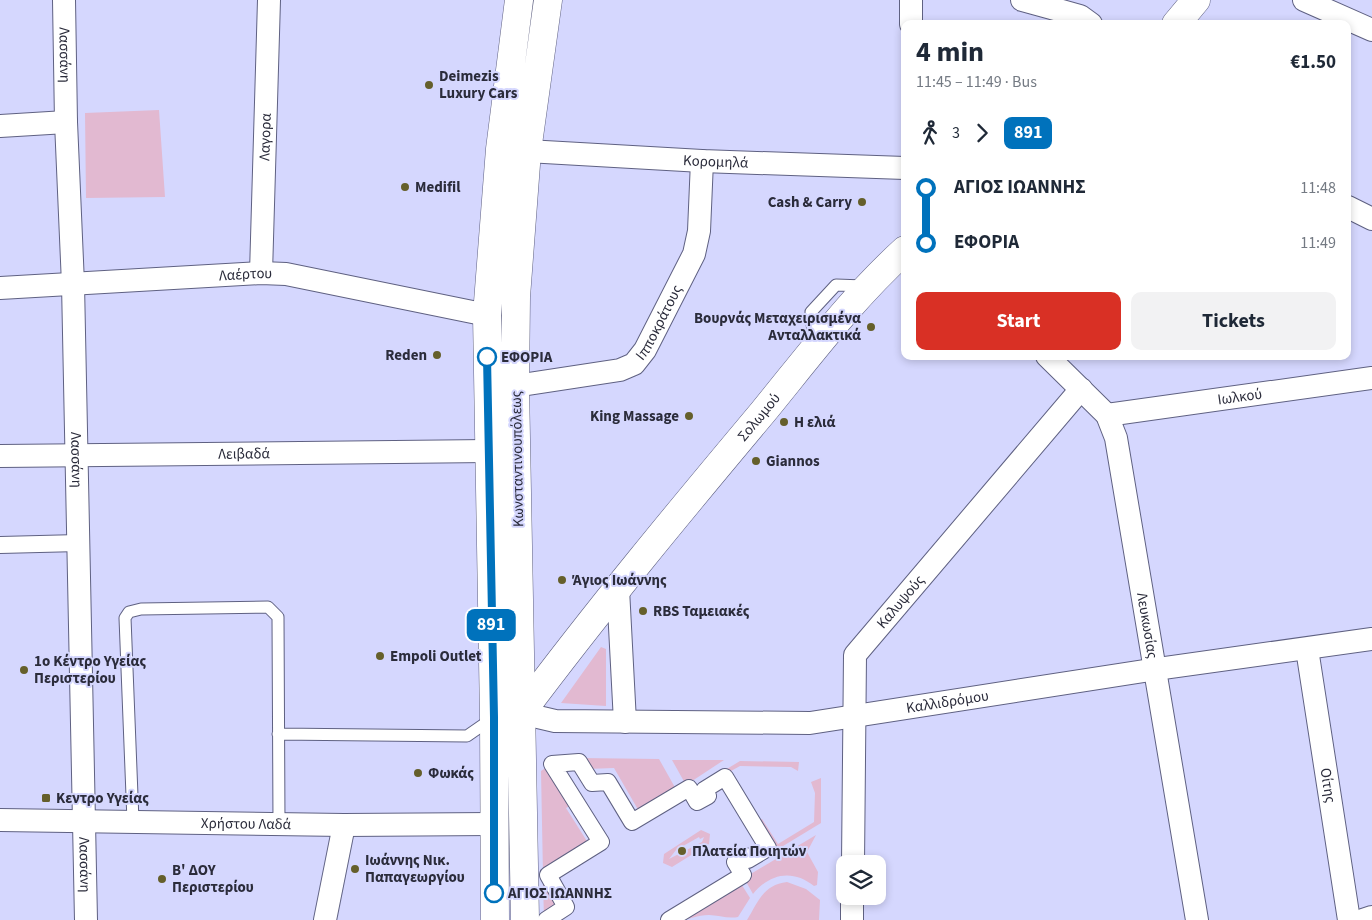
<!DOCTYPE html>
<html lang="en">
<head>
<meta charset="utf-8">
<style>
	:root { --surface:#fff; --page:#f2f2f3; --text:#1f2937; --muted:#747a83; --accent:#d93025 }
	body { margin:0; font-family:"Source Sans 3",sans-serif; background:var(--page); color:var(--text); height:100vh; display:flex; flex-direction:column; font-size:19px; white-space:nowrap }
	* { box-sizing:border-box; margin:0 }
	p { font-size:16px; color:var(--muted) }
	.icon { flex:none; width:28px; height:28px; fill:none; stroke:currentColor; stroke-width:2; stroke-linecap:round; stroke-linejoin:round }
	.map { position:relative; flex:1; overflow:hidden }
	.panel { position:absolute; left:901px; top:20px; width:450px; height:340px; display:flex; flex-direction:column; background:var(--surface); border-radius:10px; box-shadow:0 2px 8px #0003 }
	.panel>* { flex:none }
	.badge { padding:0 10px; border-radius:8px; font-size:18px; line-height:32px }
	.buttons { position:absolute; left:836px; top:855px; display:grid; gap:10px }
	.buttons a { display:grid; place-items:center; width:50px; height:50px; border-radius:10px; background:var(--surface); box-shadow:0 2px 8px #0003; font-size:25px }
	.map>.badge { position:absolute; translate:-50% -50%; box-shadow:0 0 0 2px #fff }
	.legs { display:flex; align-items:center; gap:8px; height:55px; padding:0 15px; font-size:16px }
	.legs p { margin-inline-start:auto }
	.headline { display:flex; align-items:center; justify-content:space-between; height:85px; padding:0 15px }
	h1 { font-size:28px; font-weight:700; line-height:38px }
	.cta { display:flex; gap:10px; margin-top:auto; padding:10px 15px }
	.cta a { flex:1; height:58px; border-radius:10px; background:var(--accent); color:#fff; font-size:20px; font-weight:700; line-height:58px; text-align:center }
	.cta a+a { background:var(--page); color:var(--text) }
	ul { padding:0 15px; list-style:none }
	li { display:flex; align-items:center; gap:18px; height:55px; font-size:19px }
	li i { display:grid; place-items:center; width:8px; height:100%; margin:0 6px; background:currentColor }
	li i::after { content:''; width:12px; height:12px; margin:-6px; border:4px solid; border-radius:50%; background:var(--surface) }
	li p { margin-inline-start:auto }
	li:first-child i { background:linear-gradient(#0000 50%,currentColor 0) }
	li:last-child i { background:linear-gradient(currentColor 50%,#0000 0) }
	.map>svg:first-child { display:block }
	.green { fill:#e2b9d1; fill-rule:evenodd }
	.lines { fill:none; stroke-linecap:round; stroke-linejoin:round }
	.service-casing { stroke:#5f6182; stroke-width:13 }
	.pedestrian-casing { stroke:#5f6182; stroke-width:18 }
	.minor-casing { stroke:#5f6182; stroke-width:24 }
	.tertiary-casing { stroke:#5f6182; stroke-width:29 }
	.secondary-casing { stroke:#5f6182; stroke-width:29 }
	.service { stroke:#fff; stroke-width:11 }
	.pedestrian { stroke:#fff; stroke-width:16 }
	.minor { stroke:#fff; stroke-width:22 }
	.tertiary { stroke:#fff; stroke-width:28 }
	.secondary { stroke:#fff; stroke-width:28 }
	.line-1-casing { stroke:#fff; stroke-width:11 }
	.line-1 { stroke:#0072bc; stroke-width:8 }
	.poi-dot { fill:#655f2b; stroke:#d5d7fe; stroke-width:2 }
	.stop-1-dot { fill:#fff; stroke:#0072bc; stroke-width:2.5 }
	.labels { text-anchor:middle; stroke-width:4; stroke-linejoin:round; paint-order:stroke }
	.street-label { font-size:15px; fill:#2b2c3b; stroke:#d5d7fe }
	.poi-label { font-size:15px; font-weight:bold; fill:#2b2c3b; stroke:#d5d7fe; text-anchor:start }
	.stop-label { font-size:15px; font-weight:bold; fill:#2b2c3b; stroke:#d5d7fe; text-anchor:start }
</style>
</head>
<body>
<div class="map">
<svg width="1372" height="920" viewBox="0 0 1372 920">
	<rect width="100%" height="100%" fill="#d5d7fe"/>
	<path class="green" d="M 159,110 L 165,197 L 86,198 L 85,113 Z
		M 601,647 L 606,649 L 606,706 L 561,703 Z
		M 580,758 L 659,759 L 677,791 L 640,813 L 614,768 L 587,769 Z
		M 672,760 L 724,760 L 686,785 Z
		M 740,761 L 799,762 L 798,771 L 791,767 L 740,766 L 731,771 L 743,790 L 737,793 L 725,774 L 692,790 Z
		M 550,765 L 574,804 L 566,808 L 590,846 L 543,875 L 541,771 Z
		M 821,778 L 821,823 L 742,871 L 772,849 L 756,822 L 762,819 L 778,844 L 814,822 L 815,793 L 811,782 Z
		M 701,830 L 710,834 L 709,844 L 672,867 L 663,863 L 664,854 ZM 699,837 L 700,839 L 704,837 L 702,842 L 669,859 L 676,850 Z
		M 816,835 L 807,852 L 818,872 L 817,885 L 814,886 C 793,869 770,873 753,894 L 744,878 Z
		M 548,880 L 563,907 L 544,918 L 543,883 Z
		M 740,882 L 750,898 L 738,917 C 728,919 718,915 709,915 C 697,915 690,920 676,920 Z
		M 787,882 L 806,889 L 820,900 L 819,920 L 747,920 C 758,902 763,885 787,882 Z"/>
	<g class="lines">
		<g class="service-casing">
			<path id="service" d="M 814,344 L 811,312 L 836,285 L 864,286
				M 278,734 L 467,736 L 493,718
				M 133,821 L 125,618 L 129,612 L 141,609 L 268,607 L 278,617 L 279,822"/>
		</g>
		<g class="pedestrian-casing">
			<path id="pedestrian" d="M 0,545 L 79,543
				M 546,920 L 566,907 L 548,875 L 601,842 L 552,764 L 579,762 L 592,783 L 608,782 L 632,822 L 689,788 L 697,802 L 708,796 L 704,790 L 725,777 L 768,848 L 748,860 L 746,856 L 735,862 L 743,875 L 669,920"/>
		</g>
		<g class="minor-casing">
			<g id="minor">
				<path id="s1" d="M 64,0 L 66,122 L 73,284 L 86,920"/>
				<path d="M 1022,0 L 1080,16 L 1091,24"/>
				<path d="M 1304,0 L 1372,30"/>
				<path d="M 911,24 L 911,0"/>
				<path d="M 0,126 L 66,122"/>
				<path id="s2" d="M 527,151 L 702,161 L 905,168"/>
				<path d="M 1348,207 L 1372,219"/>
				<path id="s3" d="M 261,273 L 269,0"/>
				<path id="s4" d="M 0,288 L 261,273 L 286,274 L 487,315"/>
				<path id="s5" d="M 1047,356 L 1107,415 L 1116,438 L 1197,920"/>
				<path id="s6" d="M 515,386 L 620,370 L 634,364 L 645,350 L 694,254 L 699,231 L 702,161"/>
				<path id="s7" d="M 1107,415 L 1372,378"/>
				<path id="s8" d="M 0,456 L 488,451"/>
				<path d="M 618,589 L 625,722"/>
				<path id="s9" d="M 1307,649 L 1349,920"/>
				<path id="s10" d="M 521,713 L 555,721 L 810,723 L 1157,669 L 1372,639"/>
				<path id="s11" d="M 0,820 L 344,825 L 493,824"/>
				<path id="s12" d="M 853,864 L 855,655 L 1081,389"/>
				<path d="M 325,920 L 344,825"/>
				<path d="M 852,920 L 852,896"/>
				<path d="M 1363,920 L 1372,917"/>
			</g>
		</g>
		<g class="tertiary-casing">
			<g id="tertiary">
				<path d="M 1176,24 L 1196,0"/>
				<path id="s13" d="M 505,716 L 521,713 C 598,610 680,511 763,412 C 808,357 852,298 905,250"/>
			</g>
		</g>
		<g class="secondary-casing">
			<path id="secondary" d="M 495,920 L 494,717 L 487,315 L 500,149 L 519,0
				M 525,920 L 515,386 L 516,297 L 527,151 L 548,0"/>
		</g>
		<use href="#service" class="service"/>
		<use href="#pedestrian" class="pedestrian"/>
		<use href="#minor" class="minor"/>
		<use href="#tertiary" class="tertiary"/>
		<use href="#secondary" class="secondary"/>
	</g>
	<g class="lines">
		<g class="line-1-casing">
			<path id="line-1" d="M 487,357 L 494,717 L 494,893"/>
		</g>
		<use href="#line-1" class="line-1"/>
	</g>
	<g class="poi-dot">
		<circle cx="429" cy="85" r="5"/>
		<circle cx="405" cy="187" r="5"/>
		<circle cx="862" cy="202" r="5"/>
		<circle cx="871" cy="327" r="5"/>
		<circle cx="437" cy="355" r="5"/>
		<circle cx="689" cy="416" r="5"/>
		<circle cx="784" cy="422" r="5"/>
		<circle cx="756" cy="461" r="5"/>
		<circle cx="562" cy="580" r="5"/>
		<circle cx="643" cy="611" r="5"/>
		<circle cx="380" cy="656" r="5"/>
		<circle cx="24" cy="670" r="5"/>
		<circle cx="418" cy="773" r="5"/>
		<rect x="41" y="793" width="10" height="10" rx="2.5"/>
		<circle cx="682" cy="851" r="5"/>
		<circle cx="355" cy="869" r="5"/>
		<circle cx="162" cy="879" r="5"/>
	</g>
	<g class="stop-1-dot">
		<circle cx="487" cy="357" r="9"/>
		<circle cx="494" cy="893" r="9"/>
	</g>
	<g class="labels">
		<g class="street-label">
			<text dy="5" stroke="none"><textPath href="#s1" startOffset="55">Λασσάνη</textPath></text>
			<text dy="5" stroke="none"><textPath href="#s3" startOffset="136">Λαγορα</textPath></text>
			<text dy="5" stroke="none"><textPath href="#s2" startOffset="189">Κορομηλά</textPath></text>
			<text dy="5" stroke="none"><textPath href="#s4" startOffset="246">Λαέρτου</textPath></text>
			<text dy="5" stroke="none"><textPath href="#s6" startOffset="170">Ιπποκράτους</textPath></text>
			<text dy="5" stroke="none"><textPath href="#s7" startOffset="134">Ιωλκού</textPath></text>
			<text dy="5" stroke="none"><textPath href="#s13" startOffset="396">Σολωμού</textPath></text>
			<text dy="5" stroke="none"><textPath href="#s8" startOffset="244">Λειβαδά</textPath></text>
			<text transform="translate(517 459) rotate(-91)" y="5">Κωνσταντινουπόλεως</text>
			<text dy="5" stroke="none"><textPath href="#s1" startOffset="460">Λασσάνη</textPath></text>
			<text dy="5" stroke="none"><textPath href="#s12" startOffset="279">Καλυψούς</textPath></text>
			<text dy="5" stroke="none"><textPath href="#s5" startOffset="299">Λευκωσίας</textPath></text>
			<text dy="5" stroke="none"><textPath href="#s10" startOffset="429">Καλλιδρόμου</textPath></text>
			<text dy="5" stroke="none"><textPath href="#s9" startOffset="138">Οίτης</textPath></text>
			<text dy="5" stroke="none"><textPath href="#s11" startOffset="246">Χρήστου Λαδά</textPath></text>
			<text dy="5" stroke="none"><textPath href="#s1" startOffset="865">Λασσάνη</textPath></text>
		</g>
		<g class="poi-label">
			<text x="439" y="81">Deimezis<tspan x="439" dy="17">Luxury Cars</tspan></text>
			<text x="415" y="192">Medifil</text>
			<text x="852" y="207" text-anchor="end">Cash &amp; Carry</text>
			<text x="861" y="323" text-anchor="end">Βουρνάς Μεταχειρισμένα<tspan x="861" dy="17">Ανταλλακτικά</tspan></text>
			<text x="427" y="360" text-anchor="end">Reden</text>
			<text x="679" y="421" text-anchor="end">King Massage</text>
			<text x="794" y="427">Η ελιά</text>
			<text x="766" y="466">Giannos</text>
			<text x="572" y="585">Άγιος Ιωάννης</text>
			<text x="653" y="616">RBS Ταμειακές</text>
			<text x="390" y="661">Empoli Outlet</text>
			<text x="34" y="666">1ο Κέντρο Υγείας<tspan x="34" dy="17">Περιστερίου</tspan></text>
			<text x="428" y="778">Φωκάς</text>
			<text x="56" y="803">Κεντρο Υγείας</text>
			<text x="692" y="856">Πλατεία Ποιητών</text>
			<text x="365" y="865">Ιωάννης Νικ.<tspan x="365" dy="17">Παπαγεωργίου</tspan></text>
			<text x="172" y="875">Β' ΔΟΥ<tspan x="172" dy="17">Περιστερίου</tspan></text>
		</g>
		<g class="stop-label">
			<text x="501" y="362">ΕΦΟΡΙΑ</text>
			<text x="508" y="898">ΑΓΙΟΣ ΙΩΑΝΝΗΣ</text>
		</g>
	</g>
</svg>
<div class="buttons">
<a><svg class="icon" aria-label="layers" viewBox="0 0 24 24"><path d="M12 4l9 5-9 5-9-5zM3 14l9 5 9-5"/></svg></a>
</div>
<b class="badge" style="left:491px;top:625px;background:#0072bc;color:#fff">891</b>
<section class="panel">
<div class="headline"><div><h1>4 min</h1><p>11:45 – 11:49 · Bus</p></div><b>€1.50</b></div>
<div class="legs"><svg class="icon" aria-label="walk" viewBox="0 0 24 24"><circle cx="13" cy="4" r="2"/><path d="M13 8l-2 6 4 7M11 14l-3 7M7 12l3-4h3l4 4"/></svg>3<svg class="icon" aria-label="forward" viewBox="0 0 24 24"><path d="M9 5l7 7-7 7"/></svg><b class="badge" style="background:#0072bc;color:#fff">891</b></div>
<ul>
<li><i style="color:#0072bc"></i><b>ΑΓΙΟΣ ΙΩΑΝΝΗΣ</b><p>11:48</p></li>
<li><i style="color:#0072bc"></i><b>ΕΦΟΡΙΑ</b><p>11:49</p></li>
</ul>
<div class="cta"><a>Start</a><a>Tickets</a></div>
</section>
</div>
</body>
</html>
